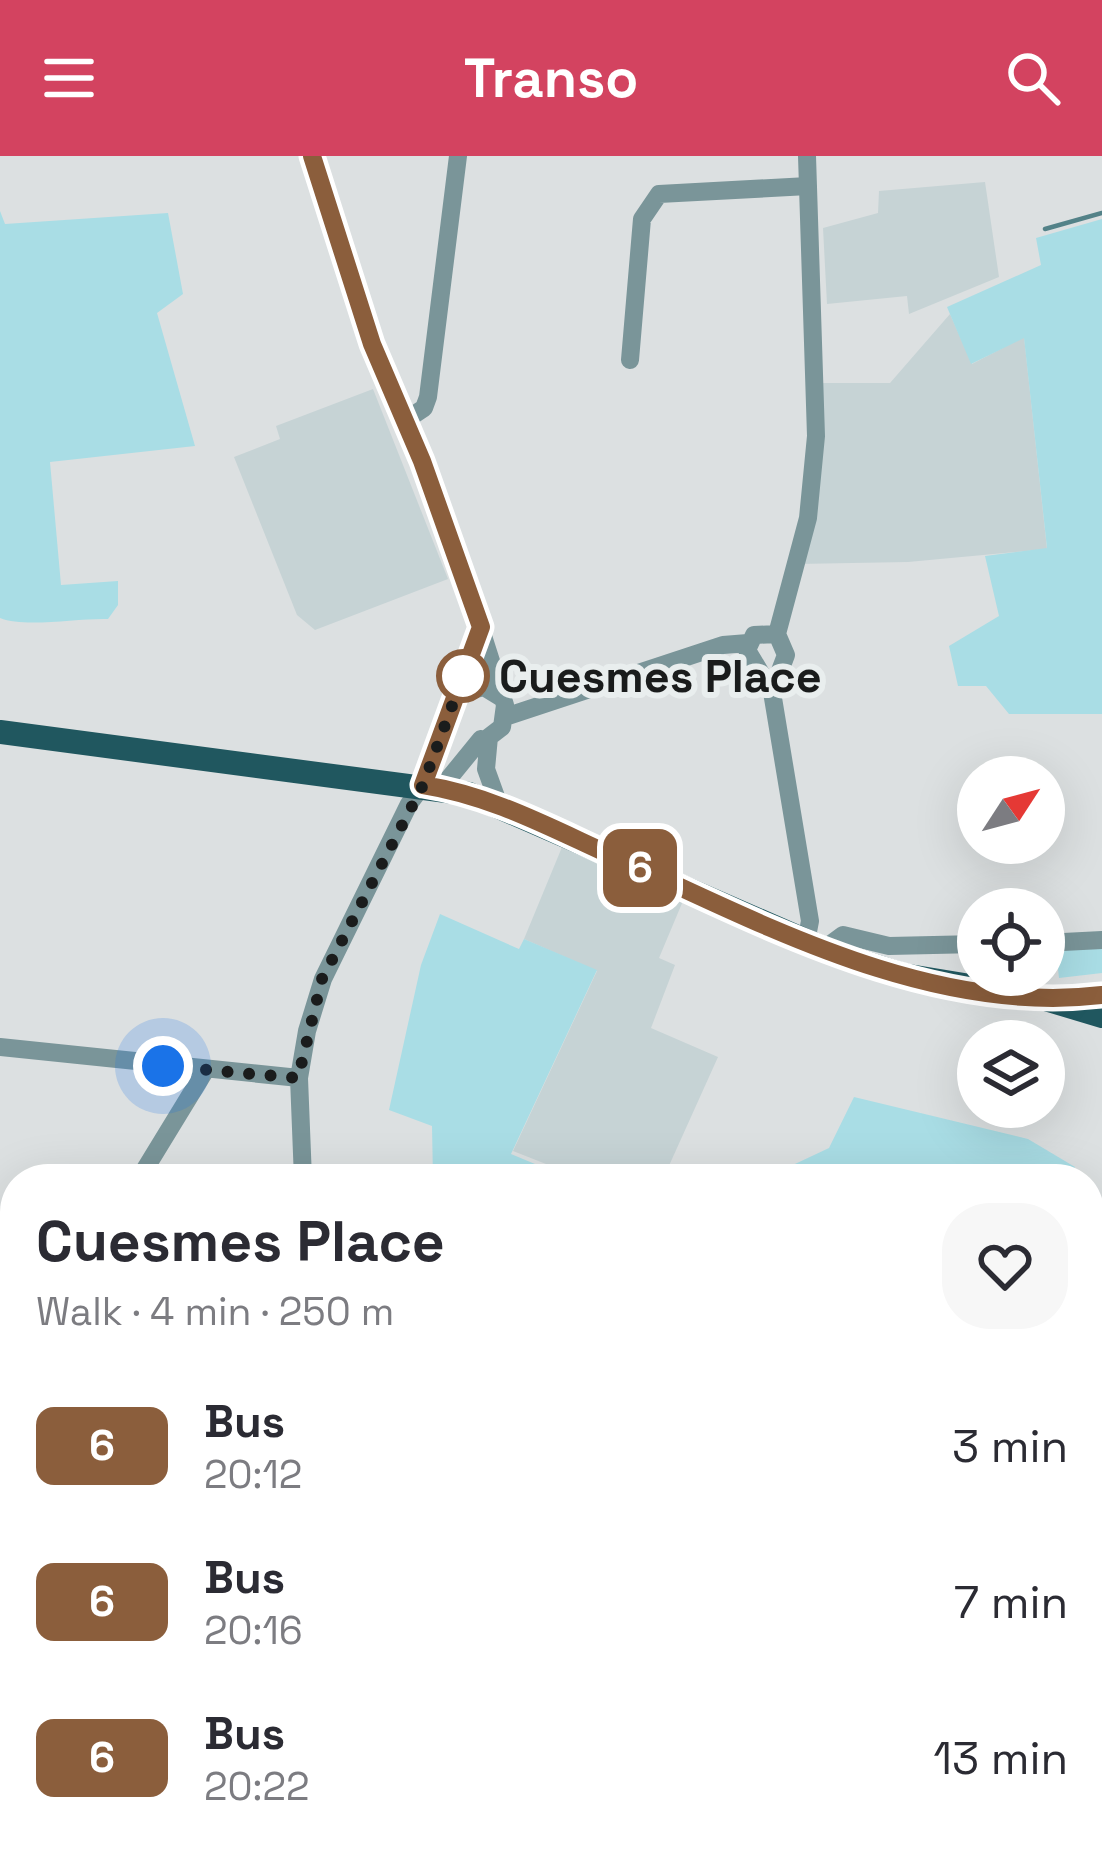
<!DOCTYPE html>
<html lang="en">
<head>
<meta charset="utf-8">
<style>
	:root { --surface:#fff; --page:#f7f7f7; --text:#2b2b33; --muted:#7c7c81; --accent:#d34360 }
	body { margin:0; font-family:"Space Grotesk",sans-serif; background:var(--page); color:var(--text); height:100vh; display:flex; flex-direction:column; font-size:45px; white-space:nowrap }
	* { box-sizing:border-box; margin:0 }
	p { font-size:39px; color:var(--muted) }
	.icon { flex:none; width:66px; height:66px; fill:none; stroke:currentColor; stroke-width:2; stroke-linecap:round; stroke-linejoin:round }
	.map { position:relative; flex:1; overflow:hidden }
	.details { position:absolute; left:0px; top:1008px; width:1104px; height:699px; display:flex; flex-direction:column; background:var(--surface); border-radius:48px 48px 0 0; box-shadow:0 12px 48px #0002 }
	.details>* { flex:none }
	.badge { padding:0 24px; border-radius:18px; font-size:42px; line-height:78px }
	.needle { width:78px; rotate:54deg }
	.tools { position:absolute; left:957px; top:600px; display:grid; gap:24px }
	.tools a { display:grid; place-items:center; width:108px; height:108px; border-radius:50%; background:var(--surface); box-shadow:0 12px 48px #0002; font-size:60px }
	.you { position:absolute; width:60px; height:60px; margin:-30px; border:9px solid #fff; border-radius:50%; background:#1a73e8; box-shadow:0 0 0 18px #1a73e833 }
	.map>.badge { position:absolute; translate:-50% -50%; box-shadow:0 0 0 6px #fff }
	.round { display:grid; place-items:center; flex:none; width:126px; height:126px; border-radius:48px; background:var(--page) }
	.head { display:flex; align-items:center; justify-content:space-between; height:204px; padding:0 36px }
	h1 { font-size:57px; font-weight:800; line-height:90px }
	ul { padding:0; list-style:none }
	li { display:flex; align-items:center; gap:36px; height:156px; padding:0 36px }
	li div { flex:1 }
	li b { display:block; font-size:45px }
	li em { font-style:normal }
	li .badge { min-width:132px; font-weight:700; text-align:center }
	header { display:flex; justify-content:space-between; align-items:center; height:156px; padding:0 36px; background:var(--accent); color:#fff; font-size:54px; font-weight:800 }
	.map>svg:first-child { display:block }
	.built { fill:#c6d3d5 }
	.green { fill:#a9dde5 }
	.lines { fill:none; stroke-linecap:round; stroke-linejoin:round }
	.stream { stroke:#538288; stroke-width:4.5 }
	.minor { stroke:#7a9599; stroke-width:18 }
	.major { stroke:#20575f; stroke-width:24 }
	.line-casing { stroke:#fff; stroke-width:27 }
	.line { stroke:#8b5e3c; stroke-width:18 }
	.walk { stroke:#1a1c1c; stroke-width:12; stroke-dasharray:0 21.6 }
	.stop-dot { fill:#fff; stroke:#8b5e3c; stroke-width:6 }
	.labels { text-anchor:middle; stroke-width:12; stroke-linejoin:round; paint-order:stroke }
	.stop-label { font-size:45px; font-weight:bold; fill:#1a1c1c; stroke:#e9eeee; text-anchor:start }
</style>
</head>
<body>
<header><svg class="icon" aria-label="menu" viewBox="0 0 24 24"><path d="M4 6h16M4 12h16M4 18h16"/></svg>Transo<svg class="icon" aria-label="search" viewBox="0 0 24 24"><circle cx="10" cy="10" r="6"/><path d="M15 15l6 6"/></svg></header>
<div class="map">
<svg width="1102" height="1706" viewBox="0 0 1102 1706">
	<rect width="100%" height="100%" fill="#dce0e1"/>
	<path class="built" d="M 985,26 L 999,121 L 909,158 L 907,140 L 827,148 L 823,72 L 878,57 L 879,35 Z
		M 950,158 L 972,208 L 1024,181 L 1047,393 L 908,406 L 797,408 L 816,227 L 890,227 Z
		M 373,233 L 448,423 L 315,474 L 297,459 L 234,301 L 280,283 L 276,270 Z
		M 567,679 L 688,733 L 659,802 L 675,809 L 651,872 L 718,901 L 663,1023 L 584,1023 L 513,995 L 597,815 L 524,783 Z"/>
	<path class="green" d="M 0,55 L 5,68 L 168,57 L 183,138 L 157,157 L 195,290 L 50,306 L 61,429 L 118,425 L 118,449 L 108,463 C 78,462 25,472 0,462 Z
		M 1102,63 L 1102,558 L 1009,558 L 986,530 L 958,530 L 949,490 L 999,460 L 985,400 L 1047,392 L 1024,182 L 971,208 L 947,151 L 1041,109 L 1036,82 Z
		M 440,758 L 519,793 L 524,783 L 597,814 L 511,998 L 571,1023 L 433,1023 L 432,970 L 389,954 L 421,809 Z
		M 1102,792 L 1102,817 L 1059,822 L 1056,794 Z
		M 854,941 L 1028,983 L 1075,1011 L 1070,1023 L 763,1023 L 829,992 Z
		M 1102,1614 L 1102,1706 L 527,1706 L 528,1692 L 1089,1692 L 1089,1621 Z"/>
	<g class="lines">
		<path class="stream" d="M 1045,73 L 1102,57"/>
		<path class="minor" d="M 311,0 L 372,187 L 453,386 L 505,549 L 502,571 L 489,581 L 486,613 L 499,649
			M 630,204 L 642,63 L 659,38 L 808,30
			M 406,264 L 424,252 L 428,241 L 458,0
			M 777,478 L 808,362 L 816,280 L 807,0
			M 777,478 L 754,479 L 747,494 L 772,536 L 810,765 L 806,786
			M 772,536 L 786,499 L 777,478
			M 456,538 L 484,531 L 502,542
			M 505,561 L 723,489 L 748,487
			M 441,632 L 481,583
			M 1044,787 L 1102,784
			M 824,793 L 843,779 L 889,790 L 978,788
			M 0,891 L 299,922
			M 139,1023 L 205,915
			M 303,1023 L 299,922 L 307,875 L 323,823 L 409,648 L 423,629 L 480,472
			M 0,1093 L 15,1094
			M 0,1253 L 15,1228
			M 0,1308 L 15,1305
			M 0,1563 L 15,1581
			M 64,1706 L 65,1692
			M 315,1706 L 318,1692"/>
		<path class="major" d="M 0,576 L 469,638 L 834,797 L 903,819 L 1042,842 L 1102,860"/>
	</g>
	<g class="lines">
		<g class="line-casing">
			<path id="line" d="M 312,0 L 372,188 L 422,305 L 481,471 L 423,629 C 488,639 545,669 604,696 C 757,765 928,860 1102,839"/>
		</g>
		<use href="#line" class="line"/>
		<path class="walk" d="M 163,910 L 298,922 L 322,823 L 423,629 L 463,520"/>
	</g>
	<circle class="stop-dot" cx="463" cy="520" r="24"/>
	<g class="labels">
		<g class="stop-label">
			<text x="499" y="536">Cuesmes Place</text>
		</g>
	</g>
</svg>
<div class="tools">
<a><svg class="needle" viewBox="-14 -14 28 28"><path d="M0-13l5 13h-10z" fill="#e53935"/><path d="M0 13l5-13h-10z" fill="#7c7c81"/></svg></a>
<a><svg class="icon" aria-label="locate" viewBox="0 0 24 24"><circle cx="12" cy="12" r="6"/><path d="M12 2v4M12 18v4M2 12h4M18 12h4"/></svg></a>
<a><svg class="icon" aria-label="layers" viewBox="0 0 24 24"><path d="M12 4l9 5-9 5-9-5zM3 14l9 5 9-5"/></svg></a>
</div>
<div class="you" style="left:163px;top:910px"></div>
<b class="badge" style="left:640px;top:712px;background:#8b5e3c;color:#fff">6</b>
<section class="details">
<div class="head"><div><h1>Cuesmes Place</h1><p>Walk · 4 min · 250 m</p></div><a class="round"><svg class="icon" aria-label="heart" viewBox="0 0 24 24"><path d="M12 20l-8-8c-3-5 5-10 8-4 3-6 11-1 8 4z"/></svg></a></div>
<ul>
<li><span class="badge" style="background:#8b5e3c;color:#fff">6</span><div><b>Bus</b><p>20:12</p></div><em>3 min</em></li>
<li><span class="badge" style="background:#8b5e3c;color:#fff">6</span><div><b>Bus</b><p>20:16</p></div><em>7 min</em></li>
<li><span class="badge" style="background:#8b5e3c;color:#fff">6</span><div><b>Bus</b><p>20:22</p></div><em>13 min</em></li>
</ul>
</section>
</div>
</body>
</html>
